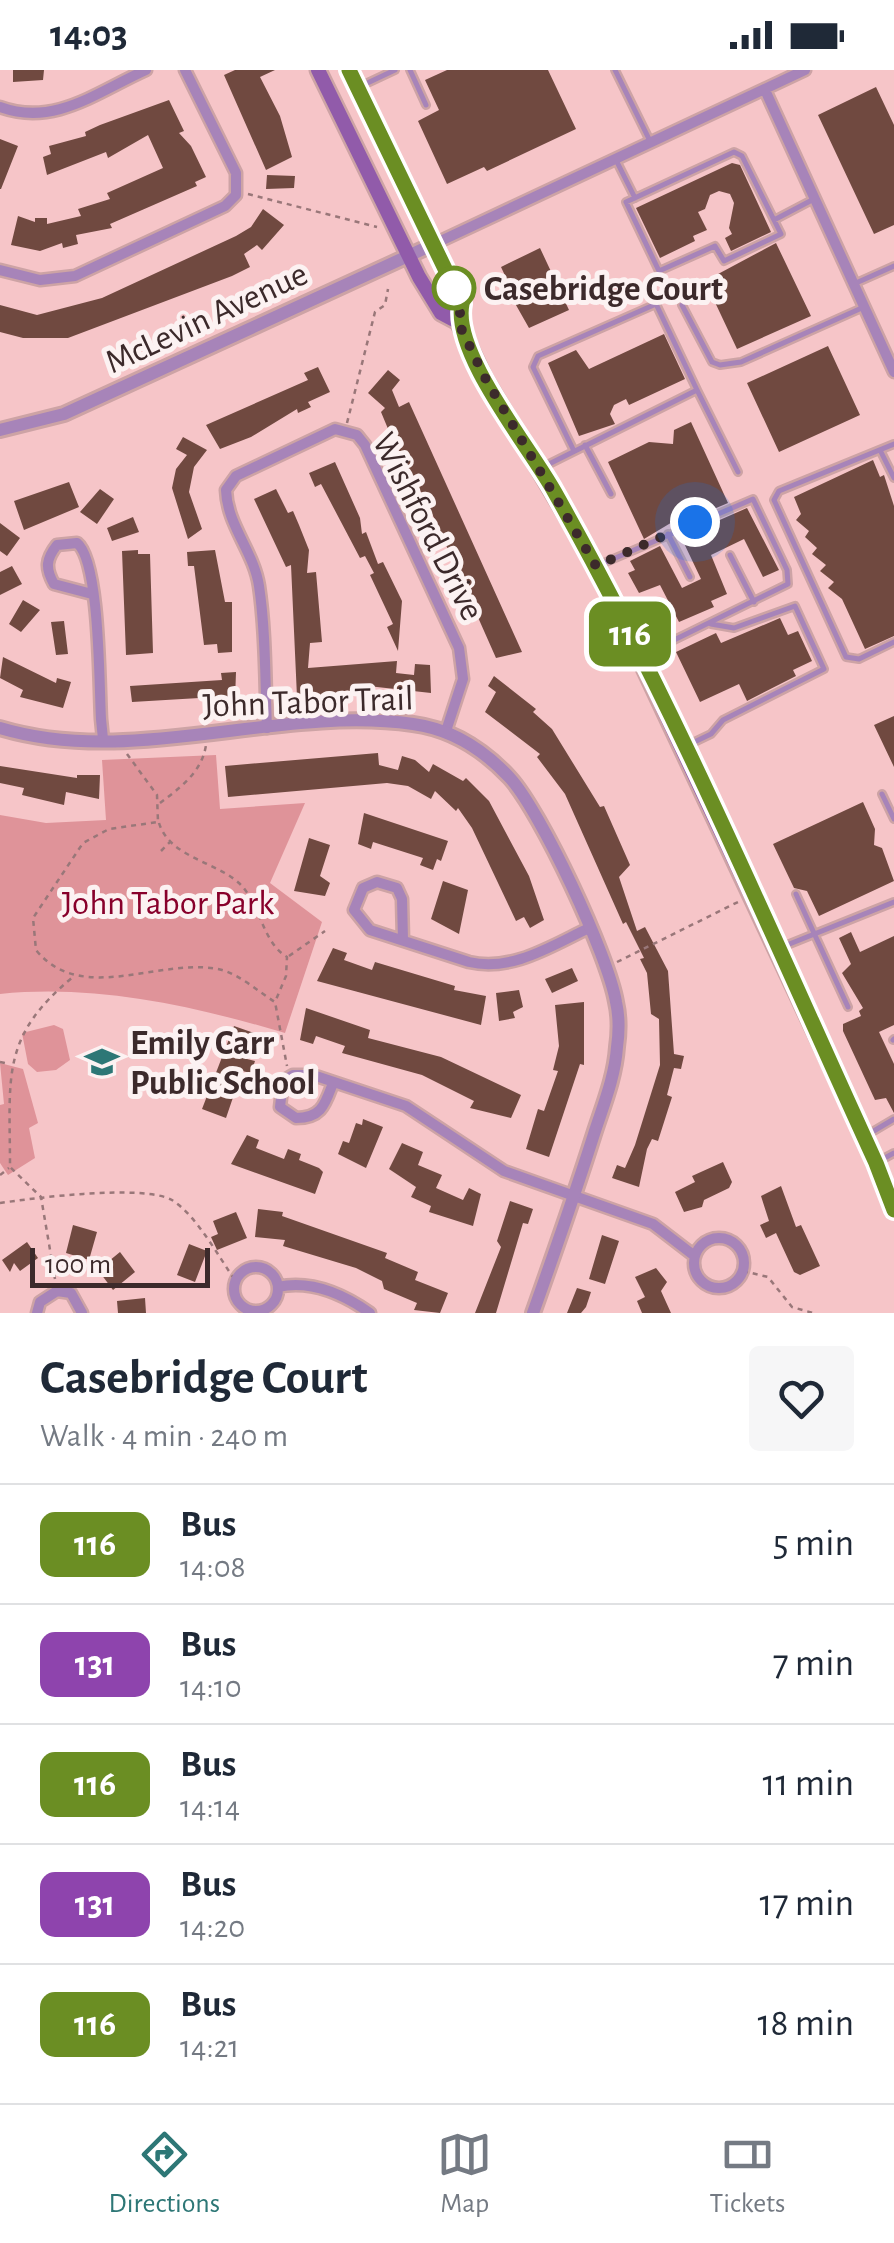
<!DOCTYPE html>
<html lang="en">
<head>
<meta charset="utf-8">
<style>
	:root { --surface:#fff; --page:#f6f6f7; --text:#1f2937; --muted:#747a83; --line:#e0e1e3; --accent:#2d7776 }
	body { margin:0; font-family:"Alegreya Sans",sans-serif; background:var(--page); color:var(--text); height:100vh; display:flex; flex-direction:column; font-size:38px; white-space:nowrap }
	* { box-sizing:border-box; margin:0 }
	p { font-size:32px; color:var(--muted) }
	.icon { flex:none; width:55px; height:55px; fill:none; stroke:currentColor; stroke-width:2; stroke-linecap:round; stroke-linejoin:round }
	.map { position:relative; height:1243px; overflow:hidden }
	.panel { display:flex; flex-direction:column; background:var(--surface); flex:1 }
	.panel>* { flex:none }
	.badge { padding:0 20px; border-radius:15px; font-size:35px; line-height:65px }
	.scale { position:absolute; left:30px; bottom:25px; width:180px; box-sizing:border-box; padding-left:10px; border:5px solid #3c2a2b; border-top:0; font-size:28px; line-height:35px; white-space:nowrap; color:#3c2a2b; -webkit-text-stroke:8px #fcf2f2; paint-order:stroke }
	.you { position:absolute; width:50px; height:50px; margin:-25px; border:8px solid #fff; border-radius:50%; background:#1a73e8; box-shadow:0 0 0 15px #1a73e833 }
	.map>.badge { position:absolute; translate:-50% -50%; box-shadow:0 0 0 5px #fff }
	.round { display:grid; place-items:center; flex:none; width:105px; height:105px; border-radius:10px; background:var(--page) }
	.summary { display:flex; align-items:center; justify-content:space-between; height:170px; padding:0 40px }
	h1 { font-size:48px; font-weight:700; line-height:75px }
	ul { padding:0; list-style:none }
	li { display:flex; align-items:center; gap:30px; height:120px; padding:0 40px; border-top:2px solid var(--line) }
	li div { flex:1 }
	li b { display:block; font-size:38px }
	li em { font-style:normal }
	li .badge { min-width:110px; font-weight:700; text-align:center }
	.status { display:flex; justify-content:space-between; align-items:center; height:70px; padding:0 50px; background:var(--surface); direction:ltr }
	.status svg { height:28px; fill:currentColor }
	.tab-bar { display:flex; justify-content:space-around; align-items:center; height:140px; border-top:2px solid var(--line); background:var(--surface); font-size:28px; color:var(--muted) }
	.tab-bar a { display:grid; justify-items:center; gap:5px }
	.tab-bar .current { color:var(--accent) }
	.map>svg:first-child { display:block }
	.green { fill:#df9399 }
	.building { fill:#704940 }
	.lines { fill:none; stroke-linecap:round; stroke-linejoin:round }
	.service-casing { stroke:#cda3a5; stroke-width:10 }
	.minor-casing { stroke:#cda3a5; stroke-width:15 }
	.tertiary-casing { stroke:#cda3a5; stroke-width:18 }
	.secondary-casing { stroke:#cda3a5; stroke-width:19 }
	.path { stroke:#997779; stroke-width:2.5; stroke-dasharray:5 5; stroke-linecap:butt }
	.service { stroke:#a784b9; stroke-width:5 }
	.minor { stroke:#a784b9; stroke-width:10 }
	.tertiary { stroke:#a784b9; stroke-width:12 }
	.secondary { stroke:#915baa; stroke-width:14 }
	.line-casing { stroke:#fff; stroke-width:22 }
	.line { stroke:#6b8e23; stroke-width:15 }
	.walk { stroke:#3c2a2b; stroke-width:10; stroke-dasharray:0 18 }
	.stop-dot { fill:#fff; stroke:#6b8e23; stroke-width:5 }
	.labels { text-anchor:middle; stroke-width:10; stroke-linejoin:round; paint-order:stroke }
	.stop-label { font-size:35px; font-weight:bold; fill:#3c2a2b; stroke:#fcf2f2; text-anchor:start }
	.street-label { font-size:35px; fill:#3c2a2b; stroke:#fcf2f2 }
	.park-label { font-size:35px; fill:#88002b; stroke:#fcf2f2 }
	.poi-label { font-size:35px; font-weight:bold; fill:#3c2a2b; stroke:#fcf2f2; text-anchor:start }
</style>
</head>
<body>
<div class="status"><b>14:03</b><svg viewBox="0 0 49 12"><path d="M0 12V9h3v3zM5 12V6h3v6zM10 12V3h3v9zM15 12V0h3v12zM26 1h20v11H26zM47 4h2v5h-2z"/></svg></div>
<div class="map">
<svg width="894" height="1243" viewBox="0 0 894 1243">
	<rect width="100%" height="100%" fill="#f6c5c8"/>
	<path class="green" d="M 216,685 L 220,739 L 305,733 L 270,813 L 322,852 L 285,963 C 194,936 95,914 0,924 L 0,745 L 46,753 L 106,750 L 102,690 Z
		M 54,955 L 63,959 L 70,990 L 56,1000 L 37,1002 L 28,994 L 22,963 Z
		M 0,993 L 23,999 L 38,1053 L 29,1058 L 35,1088 L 8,1105 L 0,1093 L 0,1035 L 4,1034 Z"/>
	<path class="building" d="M 13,0 L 44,0 L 43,10 L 13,12 Z
		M 235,0 L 275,0 L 260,7 L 280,46 L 292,87 L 266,100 L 224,5 Z
		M 447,0 L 548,0 L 576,59 L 487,101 L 484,97 L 447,114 L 418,51 L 439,40 L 425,10 Z
		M 876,17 L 894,55 L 894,155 L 874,164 L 818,45 Z
		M 169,30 L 184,61 L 179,63 L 191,76 L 206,107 L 195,112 L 197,116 L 110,154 L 112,158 L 76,165 L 78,174 L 63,178 L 62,173 L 40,181 L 11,175 L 18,146 L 35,152 L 35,148 L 47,148 L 47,154 L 81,146 L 78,139 L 110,129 L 107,123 L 163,98 L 148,65 L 108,88 L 106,82 L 47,105 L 43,87 L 51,84 L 49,76 L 86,66 L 85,62 L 100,55 Z
		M 0,69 L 18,76 L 1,119 L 0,119 Z
		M 732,93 L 740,95 L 771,162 L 731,181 L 725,168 L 732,164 L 729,158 L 734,133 L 730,124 L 719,121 L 710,125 L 705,139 L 698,142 L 707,160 L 693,166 L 695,171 L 660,188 L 636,138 Z
		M 267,105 L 295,106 L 294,118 L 266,119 Z
		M 263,139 L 284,155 L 262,180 L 257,175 L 244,184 L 250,197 L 232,206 L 68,268 L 23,268 L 0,262 L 0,235 L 37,245 L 102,228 L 236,166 L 251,157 Z
		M 776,173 L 811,246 L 737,279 L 705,211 Z
		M 540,178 L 569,240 L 529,258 L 504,214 L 508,212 L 501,197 Z
		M 664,264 L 685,309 L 629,335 L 626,329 L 614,335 L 610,344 L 615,354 L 579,366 L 548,293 L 576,280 L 589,299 Z
		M 828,276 L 860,345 L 779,382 L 747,313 Z
		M 318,297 L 330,322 L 308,332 L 311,337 L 298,343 L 297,339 L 251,367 L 220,379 L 206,355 L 308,310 L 304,303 Z
		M 388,300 L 400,310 L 392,320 L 399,337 L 409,332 L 522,582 L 496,588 L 430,439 L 391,366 L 381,342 L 385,338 L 368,323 Z
		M 691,352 L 728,433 L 676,455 L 674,451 L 644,469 L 608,392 L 649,372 L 673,374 L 674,360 Z
		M 183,367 L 207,380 L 194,397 L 189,422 L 202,459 L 188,469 L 172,418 L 176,399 L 187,385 L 176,379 Z
		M 873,390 L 880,407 L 884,405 L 894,436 L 894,566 L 865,579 L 842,529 L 828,518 L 834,512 L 820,501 L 826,495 L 812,484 L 817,478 L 805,467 L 809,461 L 796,450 L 801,444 L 794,427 Z
		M 335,392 L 360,448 L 362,464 L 366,462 L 378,494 L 383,492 L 402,531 L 398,581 L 387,557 L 393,554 L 370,505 L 374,503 L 365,486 L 360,488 L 321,414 L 315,417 L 309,403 Z
		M 69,412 L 79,437 L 24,460 L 14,431 Z
		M 100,419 L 114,429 L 97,454 L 80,442 Z
		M 276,419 L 288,443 L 293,441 L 299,455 L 309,480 L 307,503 L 316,502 L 322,572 L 310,573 L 308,598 L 397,591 L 396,603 L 414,605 L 415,594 L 430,595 L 431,623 L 368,616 L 369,622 L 297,627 L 291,495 L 286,497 L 254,429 Z
		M 747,438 L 779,500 L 763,507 L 744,469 L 711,485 L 727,524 L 711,531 L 714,537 L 679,552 L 660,515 L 639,523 L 628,503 L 635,500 L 630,491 L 660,476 L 682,518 L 701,509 L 681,467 Z
		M 133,447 L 139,462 L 112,471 L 107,458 Z
		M 0,453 L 20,468 L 7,486 L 0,481 Z
		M 138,480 L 138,484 L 150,484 L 153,583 L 126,585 L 122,481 Z
		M 215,480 L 225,532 L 232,532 L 232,582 L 218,583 L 217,574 L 204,575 L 194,496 L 188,496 L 187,482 Z
		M 12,496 L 22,514 L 0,525 L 0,502 Z
		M 23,530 L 40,540 L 21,562 L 9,554 Z
		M 780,548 L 788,565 L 798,561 L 812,591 L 793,600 L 796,606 L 747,631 L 739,614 L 700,632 L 676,582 L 716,563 L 721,573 Z
		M 64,551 L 68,584 L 56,585 L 51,552 Z
		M 3,587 L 56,613 L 57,608 L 71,612 L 63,638 L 20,627 L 23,620 L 0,608 Z
		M 236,602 L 235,630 L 216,632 L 216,627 L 132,632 L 130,616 L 222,610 L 221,603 Z
		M 494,606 L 536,639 L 533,642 L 552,659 L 600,737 L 604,736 L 630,795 L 619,807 L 637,861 L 645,857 L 668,901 L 674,984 L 684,986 L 681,999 L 674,998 L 667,1025 L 672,1027 L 658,1071 L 652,1069 L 647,1079 L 639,1117 L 612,1108 L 617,1095 L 625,1098 L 635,1075 L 660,995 L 659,949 L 651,944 L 647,903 L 640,889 L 644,888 L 626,852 L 623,854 L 565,724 L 537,687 L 540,684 L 485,642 L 496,622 L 488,616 Z
		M 894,646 L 894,697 L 874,655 Z
		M 378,683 L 379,695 L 398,700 L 402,686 L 415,690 L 429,702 L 433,694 L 463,711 L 466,708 L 489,731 L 529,806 L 544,850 L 530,858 L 524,847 L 516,851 L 472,758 L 458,738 L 456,741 L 435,721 L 431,729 L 408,716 L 387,713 L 228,727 L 225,696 Z
		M 0,696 L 77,708 L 77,705 L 100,705 L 99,729 L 66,722 L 64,735 L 22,725 L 24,718 L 0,713 Z
		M 863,732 L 875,759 L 874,775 L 882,778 L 894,811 L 819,846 L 807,821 L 794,818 L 773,774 Z
		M 364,743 L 448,771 L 441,791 L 437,789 L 433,800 L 420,795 L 423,788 L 373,772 L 371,779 L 358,774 Z
		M 309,768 L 330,775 L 320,806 L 330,813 L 325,826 L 294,821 Z
		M 443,811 L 468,820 L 459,864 L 431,849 Z
		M 851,862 L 860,882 L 894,866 L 894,955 L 879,962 L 894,994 L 894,1043 L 886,1028 L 875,1030 L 843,961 L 843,954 L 861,946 L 859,941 L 863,938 L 842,903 L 851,894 L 839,868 Z
		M 333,878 L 347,883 L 344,890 L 372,900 L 375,892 L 455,916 L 454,920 L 486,926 L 481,955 L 317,911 Z
		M 572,898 L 578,911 L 552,923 L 545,909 Z
		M 519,920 L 523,937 L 513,942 L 515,948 L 499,951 L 496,923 Z
		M 584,932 L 584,995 L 580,994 L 549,1087 L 526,1079 L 538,1039 L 544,1041 L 558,1001 L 553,1000 L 559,976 L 555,935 Z
		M 306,938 L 370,960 L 368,968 L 441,987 L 521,1025 L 511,1048 L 470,1038 L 474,1031 L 422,1005 L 342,983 L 345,976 L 316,966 L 313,974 L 300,970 Z
		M 234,956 L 254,963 L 247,989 L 255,991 L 251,1003 L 242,1001 L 226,1048 L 202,1039 Z
		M 363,1049 L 383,1057 L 366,1098 L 338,1084 L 343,1071 L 349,1073 L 356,1053 L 362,1055 Z
		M 247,1065 L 259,1070 L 256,1078 L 284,1089 L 288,1079 L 301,1084 L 299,1090 L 319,1098 L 323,1102 L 315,1124 L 231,1094 Z
		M 402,1073 L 423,1082 L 418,1095 L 442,1105 L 436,1118 L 463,1130 L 469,1118 L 481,1124 L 473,1156 L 429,1142 L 431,1136 L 411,1127 L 416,1117 L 389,1099 Z
		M 723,1092 L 732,1112 L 729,1118 L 704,1130 L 702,1137 L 684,1142 L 675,1122 L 695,1112 L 692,1106 Z
		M 781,1116 L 796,1157 L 801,1155 L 820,1196 L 800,1205 L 794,1202 L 776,1163 L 766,1168 L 760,1155 L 769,1151 L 761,1126 Z
		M 510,1131 L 533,1139 L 528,1154 L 523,1153 L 496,1243 L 475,1243 L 501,1177 L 497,1171 Z
		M 258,1139 L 283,1142 L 282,1146 L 387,1183 L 385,1188 L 418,1202 L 415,1210 L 448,1223 L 440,1243 L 414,1240 L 417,1233 L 384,1219 L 382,1211 L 356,1198 L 283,1176 L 285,1170 L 255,1167 Z
		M 236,1142 L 247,1168 L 217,1180 L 211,1167 L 218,1164 L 213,1151 Z
		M 73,1155 L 97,1162 L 89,1190 L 66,1183 Z
		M 602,1165 L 619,1171 L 605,1214 L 589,1209 Z
		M 27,1172 L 38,1188 L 20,1201 L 14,1193 L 10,1202 L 2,1190 Z
		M 189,1174 L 207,1181 L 195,1212 L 177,1205 Z
		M 120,1182 L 135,1202 L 113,1220 L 98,1200 Z
		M 656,1198 L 667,1212 L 661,1221 L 671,1243 L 642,1243 L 637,1231 L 645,1227 L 635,1207 Z
		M 577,1218 L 591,1222 L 586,1237 L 581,1243 L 567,1243 Z
		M 145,1228 L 146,1243 L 118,1243 L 117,1231 Z"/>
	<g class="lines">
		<g class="service-casing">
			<path id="service" d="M 410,0 L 426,35
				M 615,0 L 650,71
				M 361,16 L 395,0
				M 616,90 L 635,128
				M 774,150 L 781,164 L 724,191 L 715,176 L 659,201 L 626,132 L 734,82 L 742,86 L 774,150 L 814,129
				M 856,213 L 894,196
				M 682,235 L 712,292 L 720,295 L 741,292 L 864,237
				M 894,374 L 779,421 L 774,430 L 846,587 L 859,589 L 894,572
				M 585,375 L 611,424
				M 880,380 L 894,408
				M 574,381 L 533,297 L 538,286 L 656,234 L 697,320
				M 541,398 L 697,320 L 738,402
				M 668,464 L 690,507
				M 730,485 L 754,532
				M 599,495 L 753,429 L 787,500 L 788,514 L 670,572 L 648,594
				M 652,534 L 670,572
				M 686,676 L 711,664 L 723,650 L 824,599 L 795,536 L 734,558 L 711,554
				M 882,724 L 894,749
				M 796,824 L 848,937
				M 777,879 L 894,832
				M 893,970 L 894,969
				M 867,1065 L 894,1049
				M 879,1091 L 894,1083"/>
		</g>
		<g class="minor-casing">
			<path id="minor" d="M 765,20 L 894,302
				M 0,37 C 54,57 97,22 146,0
				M 432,175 L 805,0
				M 0,200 L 40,210 L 75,206 L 225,136 L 236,125 L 236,103 L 185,0
				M 92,524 L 54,514 C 45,498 46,489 57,475 L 77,473 C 100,491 99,615 101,649 L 103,669
				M 267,658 C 265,612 266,562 259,516 C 254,482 227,455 226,420 L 236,406 L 335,359 L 357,365 L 365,375 L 459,578 L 463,609 L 446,661
				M 403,870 L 402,829 L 397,818 L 377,812 L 363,818 L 354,840 L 370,860 L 469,892 C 512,902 551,876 589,858
				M 333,1013 C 325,1034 322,1048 296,1048 L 280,1037 L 283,1011 L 293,1005 L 313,1005 L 406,1036 L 504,1101 L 653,1154 L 692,1184
				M694 1193a25 25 0 1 1 50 0a25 25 0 1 1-50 0Z
				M234 1219a22 22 0 1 1 44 0a22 22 0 1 1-44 0Z
				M 278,1217 C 310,1210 343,1224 370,1243
				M 37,1243 L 40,1232 L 57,1221 L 71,1223 L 82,1243"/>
		</g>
		<g class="tertiary-casing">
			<path id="tertiary" d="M 0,360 L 64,344 L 432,175
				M 0,658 C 133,698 277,635 413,654 C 451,659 484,680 510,708 C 541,742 608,885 616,932 C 619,945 619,963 617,977 C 615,1007 603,1036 594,1064 C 575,1124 554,1184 533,1243"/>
		</g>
		<g class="secondary-casing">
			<path id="secondary" d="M 318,0 L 419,207 L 441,243 L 458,252 L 484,307 L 596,496 L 881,1103 L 894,1140
				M 349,0 L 462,234 L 458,252"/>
		</g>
		<path class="path" d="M 248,124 L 377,157
			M 347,353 L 375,242 L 385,235 L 388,219
			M 127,684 L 157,725 L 158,752 L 109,759 L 83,773 L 33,848 L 36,880 C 82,937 164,885 222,900 C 240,905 259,922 275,932 L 287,996
			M 160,733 C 180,718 202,702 206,675
			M 159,753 C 170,788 216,791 240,814 C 261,835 262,872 287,887 L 286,906 L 275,932
			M 161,781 L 170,772
			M 289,886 L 325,861
			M 617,892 L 740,831
			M 0,992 L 9,994
			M 0,1105 L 9,1098
			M 0,1133 C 34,1128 144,1114 172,1130 C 197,1146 218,1186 235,1210
			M 743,1201 L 768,1207 L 792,1237 L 813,1243
			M 55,1209 L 41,1127 L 10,1097 C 10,1006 0,967 74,906"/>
		<use href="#service" class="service"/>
		<use href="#minor" class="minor"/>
		<use href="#tertiary" class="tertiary"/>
		<use href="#secondary" class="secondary"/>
	</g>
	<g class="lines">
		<g class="line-casing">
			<path id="line" d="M 349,0 L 462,234 C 452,283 529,376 554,421 C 676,637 773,868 876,1093 L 894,1140"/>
		</g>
		<use href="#line" class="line"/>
		<path class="walk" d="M 454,218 L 452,214 L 462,234 L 458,252 L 484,306 L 596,496 L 695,452"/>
	</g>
	<defs>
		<g id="school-bare" transform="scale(2.7)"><path d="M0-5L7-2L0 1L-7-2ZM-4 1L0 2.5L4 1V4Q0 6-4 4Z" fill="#2d7776" stroke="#fcf2f2" stroke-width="2.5" paint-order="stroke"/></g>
	</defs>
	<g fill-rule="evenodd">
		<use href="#school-bare" x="102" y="992"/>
	</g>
	<circle class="stop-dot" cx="454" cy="218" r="20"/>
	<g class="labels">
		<g class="stop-label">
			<text x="484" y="230">Casebridge Court</text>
		</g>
		<g class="street-label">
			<text transform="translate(206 247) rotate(-25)" y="12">McLevin Avenue</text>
			<text transform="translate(429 456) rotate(63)" y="12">Wishford Drive</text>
			<text transform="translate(308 631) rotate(-2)" y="12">John Tabor Trail</text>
		</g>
		<g class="park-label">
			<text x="168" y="844">John Tabor Park</text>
		</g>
		<g class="poi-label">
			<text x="130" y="984">Emily Carr<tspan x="130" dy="40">Public School</tspan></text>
		</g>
	</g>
</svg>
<div class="scale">100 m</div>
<div class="you" style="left:695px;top:452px"></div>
<b class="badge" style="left:630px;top:564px;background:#6b8e23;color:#fff">116</b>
</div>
<section class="panel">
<div class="summary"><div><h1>Casebridge Court</h1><p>Walk · 4 min · 240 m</p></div><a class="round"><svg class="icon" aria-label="heart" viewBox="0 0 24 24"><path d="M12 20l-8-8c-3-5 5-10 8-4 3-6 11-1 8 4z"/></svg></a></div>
<ul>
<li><span class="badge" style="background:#6b8e23;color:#fff">116</span><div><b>Bus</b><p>14:08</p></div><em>5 min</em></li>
<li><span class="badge" style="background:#8e44ad;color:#fff">131</span><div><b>Bus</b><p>14:10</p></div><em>7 min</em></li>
<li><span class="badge" style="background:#6b8e23;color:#fff">116</span><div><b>Bus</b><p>14:14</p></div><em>11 min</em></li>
<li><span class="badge" style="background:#8e44ad;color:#fff">131</span><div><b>Bus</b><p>14:20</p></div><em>17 min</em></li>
<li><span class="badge" style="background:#6b8e23;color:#fff">116</span><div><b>Bus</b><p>14:21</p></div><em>18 min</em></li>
</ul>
</section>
<nav class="tab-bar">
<a class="current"><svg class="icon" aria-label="directions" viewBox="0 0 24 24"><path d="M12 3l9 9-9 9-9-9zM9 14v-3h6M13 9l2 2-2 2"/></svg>Directions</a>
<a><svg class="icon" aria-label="map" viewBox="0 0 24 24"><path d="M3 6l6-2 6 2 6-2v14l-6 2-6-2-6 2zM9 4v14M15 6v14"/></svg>Map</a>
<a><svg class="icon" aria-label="tickets" viewBox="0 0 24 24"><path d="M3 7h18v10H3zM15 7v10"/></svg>Tickets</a>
</nav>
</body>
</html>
